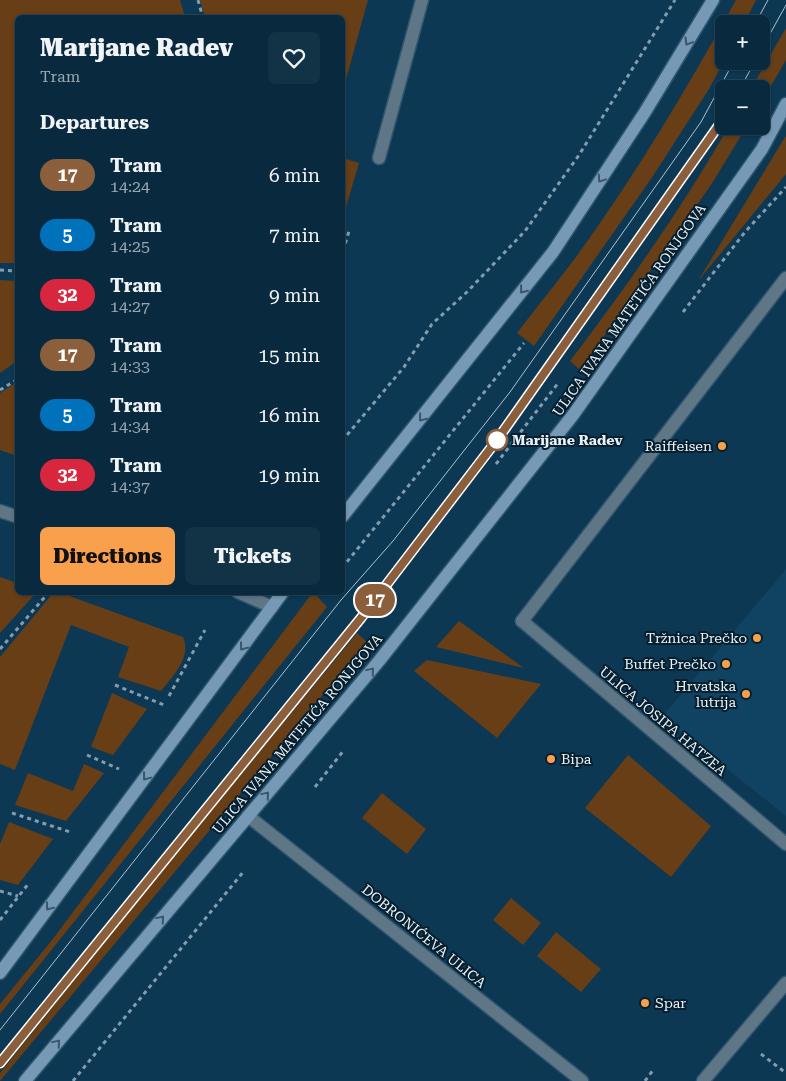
<!DOCTYPE html>
<html lang="en">
<head>
<meta charset="utf-8">
<style>
	:root { --surface:#092a3e; --page:#123245; --text:#f1f3f6; --muted:#99a7b0; --line:#294658; --accent:#f9a04d }
	body { margin:0; font-family:"Roboto Serif",serif; background:var(--page); color:var(--text); height:100vh; display:flex; flex-direction:column; font-size:19px; white-space:nowrap }
	* { box-sizing:border-box; margin:0 }
	p { font-size:16px; color:var(--muted) }
	.icon { flex:none; width:28px; height:28px; fill:none; stroke:currentColor; stroke-width:2; stroke-linecap:round; stroke-linejoin:round }
	.map { position:relative; flex:1; overflow:hidden }
	.side { position:absolute; left:15px; top:15px; width:330px; height:580px; display:flex; flex-direction:column; background:var(--surface); border-radius:8px; box-shadow:0 1px 4px #0004,0 0 0 1px var(--line) }
	.side>* { flex:none }
	.badge { padding:0 10px; border-radius:16px; font-size:18px; line-height:32px }
	.buttons { position:absolute; left:715px; top:15px; display:grid; gap:10px }
	.buttons a { display:grid; place-items:center; width:55px; height:55px; border-radius:8px; background:var(--surface); box-shadow:0 1px 4px #0004,0 0 0 1px var(--line); font-size:25px }
	.map>.badge { position:absolute; translate:-50% -50%; box-shadow:0 0 0 2px #fff }
	h2 { padding:0 25px; font-size:19px; line-height:45px }
	.round { display:grid; place-items:center; flex:none; width:52px; height:52px; border-radius:8px; background:var(--page) }
	.headline { display:flex; align-items:center; justify-content:space-between; height:85px; padding:0 25px }
	h1 { font-size:24px; font-weight:800; line-height:38px }
	.primary-button { display:flex; gap:10px; margin-top:auto; padding:10px 25px }
	.primary-button a { flex:1; height:58px; border-radius:8px; background:var(--accent); color:#111; font-size:20px; font-weight:800; line-height:58px; text-align:center }
	.primary-button a+a { background:var(--page); color:var(--text) }
	ul { padding:0; list-style:none }
	li { display:flex; align-items:center; gap:15px; height:60px; padding:0 25px }
	li div { flex:1 }
	li b { display:block; font-size:19px }
	li em { font-style:normal }
	li .badge { min-width:55px; font-weight:700; text-align:center }
	.map>svg:first-child { display:block }
	.built { fill:#0f4361 }
	.grass { fill:#673e16 }
	.lines { fill:none; stroke-linecap:round; stroke-linejoin:round }
	.lane-casing { stroke:#2f566e; stroke-width:15 }
	.street-casing { stroke:#2f566e; stroke-width:15 }
	.secondary-casing { stroke:#2f566e; stroke-width:15 }
	.path { stroke:#839dae; stroke-width:3; stroke-dasharray:4 4; stroke-linecap:butt }
	.lane { stroke:#5f7687; stroke-width:12 }
	.street { stroke:#5f7687; stroke-width:12 }
	.secondary { stroke:#769ab5; stroke-width:12 }
	.tram { stroke:#aec3d0; stroke-width:1 }
	.oneway { stroke:#39566a }
	.line-casing { stroke:#fff; stroke-width:11 }
	.line { stroke:#8b5e3c; stroke-width:8 }
	.stop-dot { fill:#fff; stroke:#8b5e3c; stroke-width:2.5 }
	.poi-dot { fill:#f9a04d; stroke:#071e2d; stroke-width:2 }
	.labels { text-anchor:middle; stroke-width:4; stroke-linejoin:round; paint-order:stroke }
	.street-label { font-size:14px; fill:#e7f3fb; stroke:#071e2d }
	.stop-label { font-size:14px; font-weight:bold; fill:#e7f3fb; stroke:#071e2d; text-anchor:start }
	.poi-label { font-size:14px; fill:#e7f3fb; stroke:#071e2d; text-anchor:end }
</style>
</head>
<body>
<div class="map">
<svg width="786" height="1081" viewBox="0 0 786 1081">
	<rect width="100%" height="100%" fill="#0c3853"/>
	<path class="built" d="M 786,569 L 786,816 L 662,717 Z"/>
	<path class="grass" d="M 0,0 L 180,0 L 185,17 L 18,18 L 17,263 L 0,263 Z
		M 200,0 L 368,0 L 343,90 L 342,18 L 205,17 Z
		M 736,0 L 756,0 L 744,24 L 724,24 L 724,61 L 709,89 L 653,176 L 534,346 L 517,333 C 535,309 555,285 573,261 C 634,178 686,90 736,0 Z
		M 786,28 L 786,60 L 761,103 L 761,89 L 751,89 Z
		M 729,126 L 747,126 L 711,185 L 580,370 L 570,361 C 627,286 682,208 729,126 Z
		M 786,136 L 786,174 L 698,281 L 785,137 Z
		M 343,158 L 359,163 L 346,207 L 343,209 Z
		M 0,280 L 18,281 L 17,361 L 0,373 Z
		M 17,382 L 17,456 L 0,450 L 0,393 Z
		M 0,577 L 17,583 L 18,592 L 36,593 L 0,633 Z
		M 313,592 L 327,607 L 0,1014 L 0,1004 L 52,940 Z
		M 53,593 L 61,593 L 183,637 C 192,657 173,676 161,691 L 118,677 L 129,647 L 71,625 L 15,770 L 0,764 L 0,657 Z
		M 459,621 L 524,668 L 436,647 Z
		M 357,633 L 367,642 L 0,1081 L 0,1073 L 152,883 Z
		M 427,660 L 541,684 L 497,738 L 414,671 Z
		M 112,693 L 147,709 L 113,755 L 91,747 Z
		M 628,755 L 711,826 L 671,877 L 585,808 Z
		M 84,764 L 104,773 L 66,821 L 15,805 L 28,773 L 73,791 Z
		M 382,793 L 426,829 L 407,854 L 362,818 Z
		M 9,822 L 53,839 L 18,885 L 0,880 L 0,844 Z
		M 511,898 L 541,923 L 523,945 L 493,920 Z
		M 556,932 L 601,969 L 581,992 L 537,956 Z"/>
	<g class="lines">
		<g class="lane-casing">
			<path id="lane" d="M 379,158 L 422,0
				M 522,621 L 786,278"/>
		</g>
		<g class="street-casing">
			<path id="street" d="M 0,511 L 18,517
				M 238,592 L 272,607
				M 522,621 L 786,844
				M 248,816 L 582,1081
				M 703,1081 L 786,983"/>
		</g>
		<g class="secondary-casing">
			<path id="secondary" d="M 342,517 L 553,252 L 645,112 L 713,0
				M 0,973 L 283,592
				M 25,1081 L 379,661 L 573,415 L 762,149 L 786,104"/>
		</g>
		<path class="path" d="M 198,0 L 203,18
			M 342,230 L 349,231 L 342,255
			M 0,270 L 18,271
			M 683,312 L 745,232 L 786,187
			M 0,390 L 18,379
			M 342,441 L 404,367 L 432,324 L 467,292 L 525,231 L 579,155 L 675,0
			M 496,464 L 559,382
			M 342,568 L 524,343
			M 0,649 L 49,592
			M 115,685 L 164,705
			M 169,696 L 205,630
			M 87,755 L 119,769
			M 315,787 L 344,750
			M 12,813 L 70,832
			M 0,891 L 18,896
			M 0,920 L 29,883
			M 761,1054 L 786,1073
			M 73,1081 L 244,871
			M 645,1081 L 653,1070"/>
		<use href="#lane" class="lane"/>
		<use href="#street" class="street"/>
		<use href="#secondary" class="secondary"/>
		<path class="tram" d="M 755,24 L 768,0
			M 761,50 L 786,5
			M 740,89 L 755,61
			M 0,1030 L 341,600 L 393,541 L 510,392 L 701,122 L 734,61
			M 0,1063 L 361,618 L 497,440 L 724,118"/>
	</g>
	<defs><path id="oneway-chevron" d="M-2-3.5L2.5 0L-2 3.5" fill="none" stroke-width="1.6" stroke-linecap="round" stroke-linejoin="round" transform="scale(1.25)"/></defs>
	<g class="oneway">
		<use href="#oneway-chevron" transform="translate(688 42) rotate(121)"/>
		<use href="#oneway-chevron" transform="translate(601 179) rotate(124)"/>
		<use href="#oneway-chevron" transform="translate(523 290) rotate(128)"/>
		<use href="#oneway-chevron" transform="translate(422 418) rotate(129)"/>
		<use href="#oneway-chevron" transform="translate(243 647) rotate(127)"/>
		<use href="#oneway-chevron" transform="translate(371 671) rotate(-50)"/>
		<use href="#oneway-chevron" transform="translate(146 777) rotate(127)"/>
		<use href="#oneway-chevron" transform="translate(266 795) rotate(-50)"/>
		<use href="#oneway-chevron" transform="translate(49 907) rotate(127)"/>
		<use href="#oneway-chevron" transform="translate(161 919) rotate(-50)"/>
		<use href="#oneway-chevron" transform="translate(57 1043) rotate(-50)"/>
	</g>
	<g class="lines">
		<g class="line-casing">
			<path id="line" d="M 0,1063 L 361,618 L 497,440 L 724,118"/>
		</g>
		<use href="#line" class="line"/>
	</g>
	<circle class="stop-dot" cx="497" cy="440" r="10"/>
	<g class="poi-dot">
		<circle cx="722" cy="446" r="5"/>
		<circle cx="757" cy="638" r="5"/>
		<circle cx="726" cy="664" r="5"/>
		<circle cx="746" cy="694" r="5"/>
		<circle cx="551" cy="759" r="5"/>
		<circle cx="645" cy="1003" r="5"/>
	</g>
	<g class="labels">
		<g class="street-label">
			<text transform="translate(629 310) rotate(-55)" y="5">ULICA IVANA MATETIĆA RONJGOVA</text>
			<text transform="translate(663 721) rotate(40)" y="5">ULICA JOSIPA HATZEA</text>
			<text transform="translate(297 734) rotate(-50)" y="5">ULICA IVANA MATETIĆA RONJGOVA</text>
			<text transform="translate(424 936) rotate(39)" y="5">DOBRONIĆEVA ULICA</text>
		</g>
		<g class="stop-label">
			<text x="512" y="445">Marijane Radev</text>
		</g>
		<g class="poi-label">
			<text x="712" y="451">Raiffeisen</text>
			<text x="747" y="643">Tržnica Prečko</text>
			<text x="716" y="669">Buffet Prečko</text>
			<text x="736" y="691">Hrvatska<tspan x="736" dy="16">lutrija</tspan></text>
			<text x="561" y="764" text-anchor="start">Bipa</text>
			<text x="655" y="1008" text-anchor="start">Spar</text>
		</g>
	</g>
</svg>
<div class="buttons">
<a>+</a>
<a>−</a>
</div>
<b class="badge" style="left:375px;top:600px;background:#8b5e3c;color:#fff">17</b>
<section class="side">
<div class="headline"><div><h1>Marijane Radev</h1><p>Tram</p></div><a class="round"><svg class="icon" aria-label="heart" viewBox="0 0 24 24"><path d="M12 20l-8-8c-3-5 5-10 8-4 3-6 11-1 8 4z"/></svg></a></div>
<h2>Departures</h2>
<ul>
<li><span class="badge" style="background:#8b5e3c;color:#fff">17</span><div><b>Tram</b><p>14:24</p></div><em>6 min</em></li>
<li><span class="badge" style="background:#0072bc;color:#fff">5</span><div><b>Tram</b><p>14:25</p></div><em>7 min</em></li>
<li><span class="badge" style="background:#d7263d;color:#fff">32</span><div><b>Tram</b><p>14:27</p></div><em>9 min</em></li>
<li><span class="badge" style="background:#8b5e3c;color:#fff">17</span><div><b>Tram</b><p>14:33</p></div><em>15 min</em></li>
<li><span class="badge" style="background:#0072bc;color:#fff">5</span><div><b>Tram</b><p>14:34</p></div><em>16 min</em></li>
<li><span class="badge" style="background:#d7263d;color:#fff">32</span><div><b>Tram</b><p>14:37</p></div><em>19 min</em></li>
</ul>
<div class="primary-button"><a>Directions</a><a>Tickets</a></div>
</section>
</div>
</body>
</html>
